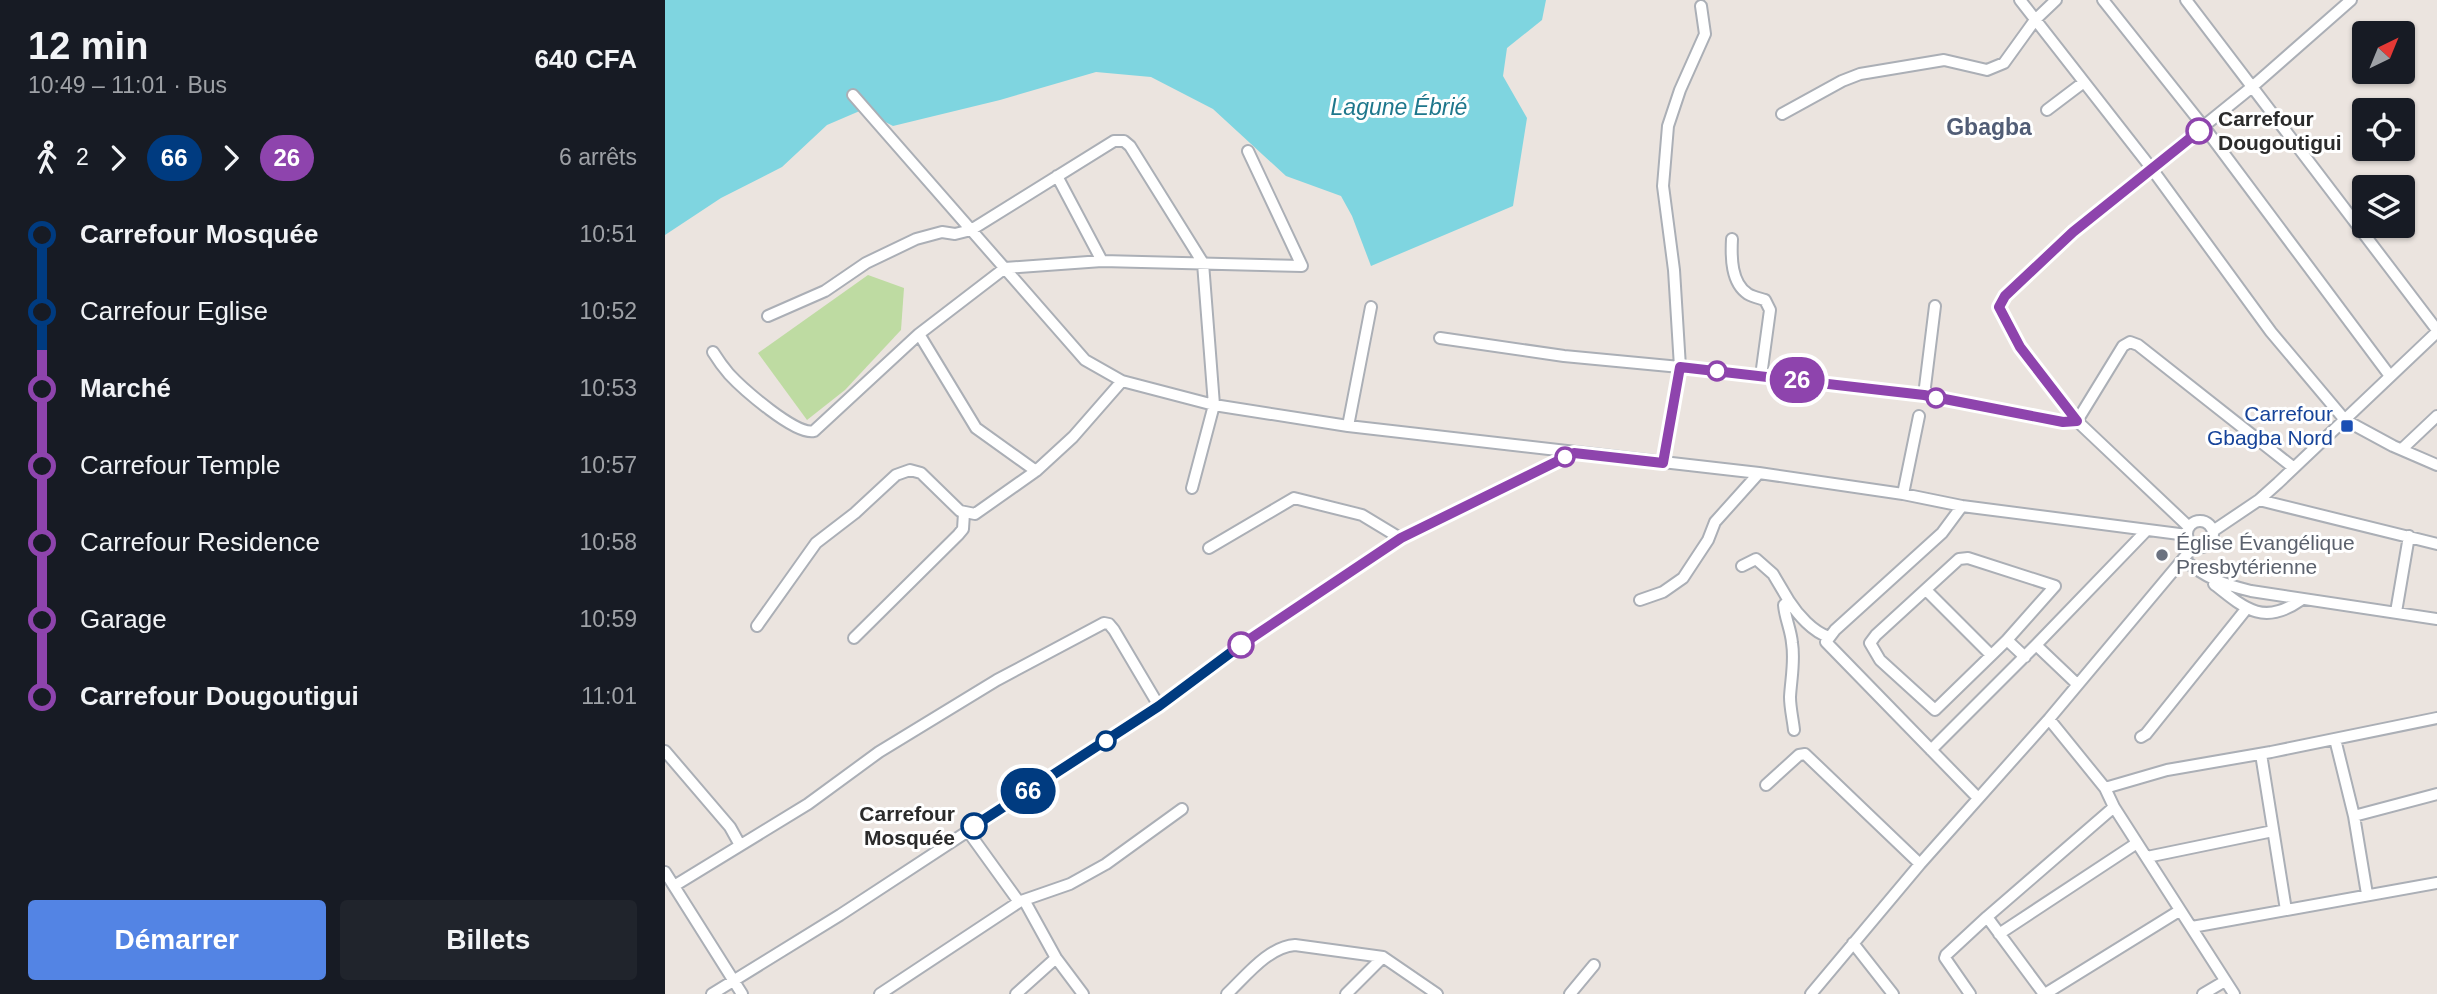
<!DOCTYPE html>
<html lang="fr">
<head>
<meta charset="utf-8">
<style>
	:root { --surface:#171b24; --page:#20242c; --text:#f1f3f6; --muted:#9ea1a6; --accent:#5384e4 }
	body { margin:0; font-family:Helvetica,sans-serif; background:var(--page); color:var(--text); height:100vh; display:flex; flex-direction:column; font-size:26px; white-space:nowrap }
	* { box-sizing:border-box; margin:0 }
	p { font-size:23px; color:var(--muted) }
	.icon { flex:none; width:38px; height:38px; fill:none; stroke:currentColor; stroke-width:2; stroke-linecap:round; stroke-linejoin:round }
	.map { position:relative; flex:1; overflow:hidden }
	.side { display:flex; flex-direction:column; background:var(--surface); width:665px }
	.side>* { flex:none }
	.badge { padding:0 14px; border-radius:23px; font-size:24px; line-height:46px }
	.needle { width:46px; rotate:43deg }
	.fabs { position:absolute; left:1687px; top:21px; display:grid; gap:14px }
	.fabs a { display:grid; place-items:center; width:63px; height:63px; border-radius:7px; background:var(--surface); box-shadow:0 2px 5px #0004; font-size:35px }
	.map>.badge { position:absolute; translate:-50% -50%; box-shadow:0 0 0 4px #fff }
	.legs { display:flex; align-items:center; gap:10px; height:77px; padding:0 28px; font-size:23px }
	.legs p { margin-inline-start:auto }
	.overview { display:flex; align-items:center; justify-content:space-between; height:119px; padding:0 28px }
	h1 { font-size:38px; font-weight:800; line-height:52px }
	.button { display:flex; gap:14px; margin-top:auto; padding:14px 28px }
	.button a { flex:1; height:80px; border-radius:7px; background:var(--accent); color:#fff; font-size:28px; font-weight:800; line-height:80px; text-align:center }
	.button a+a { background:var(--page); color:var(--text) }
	ul { padding:0 28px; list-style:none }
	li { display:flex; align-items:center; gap:24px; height:77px; font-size:26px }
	li i { display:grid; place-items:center; width:10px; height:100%; margin:0 9px; background:currentColor }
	li i::after { content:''; width:18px; height:18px; margin:-9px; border:5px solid; border-radius:50%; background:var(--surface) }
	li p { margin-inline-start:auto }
	li:first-child i { background:linear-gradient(#0000 50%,currentColor 0) }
	li:last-child i { background:linear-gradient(currentColor 50%,#0000 0) }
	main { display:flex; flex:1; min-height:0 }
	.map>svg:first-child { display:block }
	.green { fill:#bedba2 }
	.water { fill:#7fd5e0 }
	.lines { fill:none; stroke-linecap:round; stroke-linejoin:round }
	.minor-casing { stroke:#abafb6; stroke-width:14 }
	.minor { stroke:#fff; stroke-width:10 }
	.line-1-casing { stroke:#fff; stroke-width:16 }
	.line-2-casing { stroke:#fff; stroke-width:16 }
	.line-1 { stroke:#003b80; stroke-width:10 }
	.line-2 { stroke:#8e44ad; stroke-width:10 }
	.stop-2-dot { fill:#fff; stroke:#8e44ad; stroke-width:3.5 }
	.transit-dot { fill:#1a4fb4; stroke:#fff; stroke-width:2.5 }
	.worship-dot { fill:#6b7280; stroke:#fff; stroke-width:2.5 }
	.stop-1-dot { fill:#fff; stroke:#003b80; stroke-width:3.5 }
	.labels { text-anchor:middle; stroke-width:6; stroke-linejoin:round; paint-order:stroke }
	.stop-label { font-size:21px; font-weight:bold; fill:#2b2b2b; stroke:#fff; text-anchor:start }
	.transit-label { font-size:21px; fill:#164399; stroke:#fff; text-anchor:end }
	.worship-label { font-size:21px; fill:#5b616d; stroke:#fff; text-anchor:start }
	.water-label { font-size:23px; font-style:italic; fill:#1e778c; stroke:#fff }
	.neighbourhood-label { font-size:23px; font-weight:bold; fill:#515d76; stroke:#fff }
</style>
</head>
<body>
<main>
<section class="side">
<div class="overview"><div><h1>12 min</h1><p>10:49 – 11:01 · Bus</p></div><b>640 CFA</b></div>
<div class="legs"><svg class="icon" aria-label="walk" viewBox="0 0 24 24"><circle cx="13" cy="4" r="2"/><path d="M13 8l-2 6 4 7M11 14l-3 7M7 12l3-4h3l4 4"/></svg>2<svg class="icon" aria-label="forward" viewBox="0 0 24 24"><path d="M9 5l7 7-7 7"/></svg><b class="badge" style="background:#003b80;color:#fff">66</b><svg class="icon" aria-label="forward" viewBox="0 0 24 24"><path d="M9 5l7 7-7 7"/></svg><b class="badge" style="background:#8e44ad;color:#fff">26</b><p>6 arrêts</p></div>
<ul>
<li><i style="color:#003b80"></i><b>Carrefour Mosquée</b><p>10:51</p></li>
<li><i style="color:#003b80"></i><span>Carrefour Eglise</span><p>10:52</p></li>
<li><i style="color:#8e44ad"></i><b>Marché</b><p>10:53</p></li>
<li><i style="color:#8e44ad"></i><span>Carrefour Temple</span><p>10:57</p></li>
<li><i style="color:#8e44ad"></i><span>Carrefour Residence</span><p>10:58</p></li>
<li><i style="color:#8e44ad"></i><span>Garage</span><p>10:59</p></li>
<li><i style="color:#8e44ad"></i><b>Carrefour Dougoutigui</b><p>11:01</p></li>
</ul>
<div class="button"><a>Démarrer</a><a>Billets</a></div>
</section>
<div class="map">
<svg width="1772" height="994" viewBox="0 0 1772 994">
	<rect width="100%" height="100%" fill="#ebe4df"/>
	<path class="green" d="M 203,275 L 239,288 L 236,330 L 180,390 L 142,420 L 93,353 Z"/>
	<path class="water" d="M 0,0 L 881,0 L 877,20 L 842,48 L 838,76 L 862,118 L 848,206 L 706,266 L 687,216 L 676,196 L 621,176 L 548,109 L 486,77 L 431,72 L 335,100 L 228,126 L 197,110 L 162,125 L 117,167 L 56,198 L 0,235 Z"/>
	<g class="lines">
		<g class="minor-casing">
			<path id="minor" d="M 1355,0 L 1487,169 L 1606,332 L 1680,420 L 1728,446 L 1772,465
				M 1438,0 L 1539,127 L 1725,376
				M 1521,0 L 1772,330
				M 188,95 L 420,360 L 457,381 L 549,405 L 683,426 L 1094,473 L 1238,494 L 1297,506 L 1522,535
				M 1382,110 L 1419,82
				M 1117,114 L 1177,81 L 1195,74 L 1279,60 L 1322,70 L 1339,63 L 1370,20 L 1391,0
				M 392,176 L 437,261
				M 1067,239 C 1066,257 1066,283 1083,294 C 1088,297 1094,298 1100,300 L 1105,310 L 1096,376
				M 103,316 L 160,291 L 201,263 L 251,239 L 277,232 L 290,234 L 306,230 L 449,141 L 459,141 L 465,146 L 538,263 L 549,405 L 527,488
				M 254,334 L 311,428 L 371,471
				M 775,338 L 899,356 L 1015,367 L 1259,395 L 1398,422 L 1412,421
				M 48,352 C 53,360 58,367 64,374 C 77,388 131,436 149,431 L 254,334 L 340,268 L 437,261 L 637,266 L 583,151
				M 1259,395 L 1270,306
				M 1412,421 L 1458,346 L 1465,342 L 1473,345 L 1629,468
				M 683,426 L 706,307
				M 1737,449 L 1772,416
				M 998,463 L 1015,367 L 1009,270 L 998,186 L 1003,126 L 1015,90 L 1040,34 L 1036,6
				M 1238,494 L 1254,416
				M 1594,500 L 1772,544
				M 1297,506 L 1277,533 L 1170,630 L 1161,642 L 1313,798
				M1522 534a13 13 0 1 1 26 0a13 13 0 1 1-26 0Z
				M 1524,527 L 1412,421 L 1355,347 L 1334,307 L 1340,296 L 1408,232 L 1587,87 L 1686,0
				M 1548,531 L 1594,500 L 1613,483 L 1772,332
				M 544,548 L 629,498 L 697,515 L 735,538
				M 1518,559 C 1541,578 1557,584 1586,591 L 1772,619
				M 1077,566 L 1091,559 L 1108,574 L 1124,601
				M 1549,584 C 1580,609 1599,626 1636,600
				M 1261,590 L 1326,655
				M 975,600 L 998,592 L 1018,578 L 1043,540 L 1050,522 L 1094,473
				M 1731,612 L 1744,536
				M 92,626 L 151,543 L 190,513 L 231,475 L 245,470 L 256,473 L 295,511 L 310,514 L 371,471 L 408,437 L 457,381
				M 189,638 L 293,535 L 298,529 L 299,513
				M 1342,640 L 1270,710 L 1215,660 L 1205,643 L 1211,635 L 1294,559 L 1303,558 L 1390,586 L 1342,640 L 1360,657
				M 1371,645 L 1412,684
				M 1384,719 L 1440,788 L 1449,807 L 1569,994
				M 1129,730 C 1128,720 1125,708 1125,697 C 1126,679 1130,661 1127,643 C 1126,630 1120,618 1119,605 L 1124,601 C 1133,615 1148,632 1164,637
				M 1476,737 L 1481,734 L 1582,608
				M 1670,739 L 1689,816 L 1702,894
				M 1266,750 L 1371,645 L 1482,530
				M 0,751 L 65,827 L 75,845
				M 1596,754 L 1621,910
				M 1101,785 L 1134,755 L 1140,754 L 1255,864
				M 1440,788 L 1502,770 L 1606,752 L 1772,718
				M 1689,816 L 1772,794
				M 302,830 L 354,902 L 359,900 L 391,958 L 418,994
				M 1482,857 L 1608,831
				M 0,872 L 77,994
				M 9,886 L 143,804 L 214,752 L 332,680 L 439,623 L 444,624 L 449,630 L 494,706
				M 359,900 L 405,884 L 441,864 L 517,809
				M 1527,927 L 1772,883
				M 1334,934 L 1472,843
				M 1188,943 L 1228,994
				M 47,994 L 175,915 L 494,706 L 558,658 L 735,538 L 909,453
				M 215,994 L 354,902
				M 351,994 L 391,958
				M 562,994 C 581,976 603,947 630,945 L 718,957 L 772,994
				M 681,994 L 718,957
				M 905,994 L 929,965
				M 1146,994 L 1255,864 L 1384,719 L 1529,546
				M 1305,994 L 1280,958 L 1281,955 L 1322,917
				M 1379,994 L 1322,917 L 1449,807
				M 1380,994 L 1514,911
				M 1538,994 L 1560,981"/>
		</g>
		<use href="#minor" class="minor"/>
	</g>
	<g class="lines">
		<g class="line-1-casing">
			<path id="line-1" d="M 309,826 L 494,706 L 576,645"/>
		</g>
		<g class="line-2-casing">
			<path id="line-2" d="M 576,645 L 736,538 L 909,453 L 998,463 L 1015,367 L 1259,395 L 1398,422 L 1412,421 L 1355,347 L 1334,307 L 1340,296 L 1408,232 L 1534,131"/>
		</g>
		<use href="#line-1" class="line-1"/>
		<use href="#line-2" class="line-2"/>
	</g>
	<g class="stop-2-dot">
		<circle cx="1534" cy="131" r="12"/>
		<circle cx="1052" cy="371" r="9"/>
		<circle cx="1271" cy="398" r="9"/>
		<circle cx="900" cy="457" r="9"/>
		<circle cx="576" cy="645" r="12"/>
	</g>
	<rect class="transit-dot" x="1675" y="419" width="14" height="14" rx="3.5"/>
	<circle class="worship-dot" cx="1497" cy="555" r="7"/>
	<g class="stop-1-dot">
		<circle cx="441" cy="741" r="9"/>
		<circle cx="309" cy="826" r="12"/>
	</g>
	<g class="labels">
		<g class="stop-label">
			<text x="1553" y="126">Carrefour<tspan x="1553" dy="24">Dougoutigui</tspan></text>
			<text x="290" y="821" text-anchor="end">Carrefour<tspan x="290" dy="24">Mosquée</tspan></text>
		</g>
		<g class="transit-label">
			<text x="1668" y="421">Carrefour<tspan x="1668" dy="24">Gbagba Nord</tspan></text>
		</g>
		<g class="worship-label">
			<text x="1511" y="550">Église Évangélique<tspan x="1511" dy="24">Presbytérienne</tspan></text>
		</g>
		<g class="water-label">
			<text x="734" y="115">Lagune Ébrié</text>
		</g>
		<g class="neighbourhood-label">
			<text x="1324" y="135">Gbagba</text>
		</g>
	</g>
</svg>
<div class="fabs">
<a><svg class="needle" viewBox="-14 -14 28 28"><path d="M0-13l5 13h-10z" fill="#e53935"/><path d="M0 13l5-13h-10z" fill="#9ea1a6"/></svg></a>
<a><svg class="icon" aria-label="locate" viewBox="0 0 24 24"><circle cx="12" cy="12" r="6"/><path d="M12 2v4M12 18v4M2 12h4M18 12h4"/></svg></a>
<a><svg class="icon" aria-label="layers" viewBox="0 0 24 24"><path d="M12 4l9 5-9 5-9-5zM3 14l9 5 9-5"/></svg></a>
</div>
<b class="badge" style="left:363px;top:791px;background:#003b80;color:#fff">66</b>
<b class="badge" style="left:1132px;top:380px;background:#8e44ad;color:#fff">26</b>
</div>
</main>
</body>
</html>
